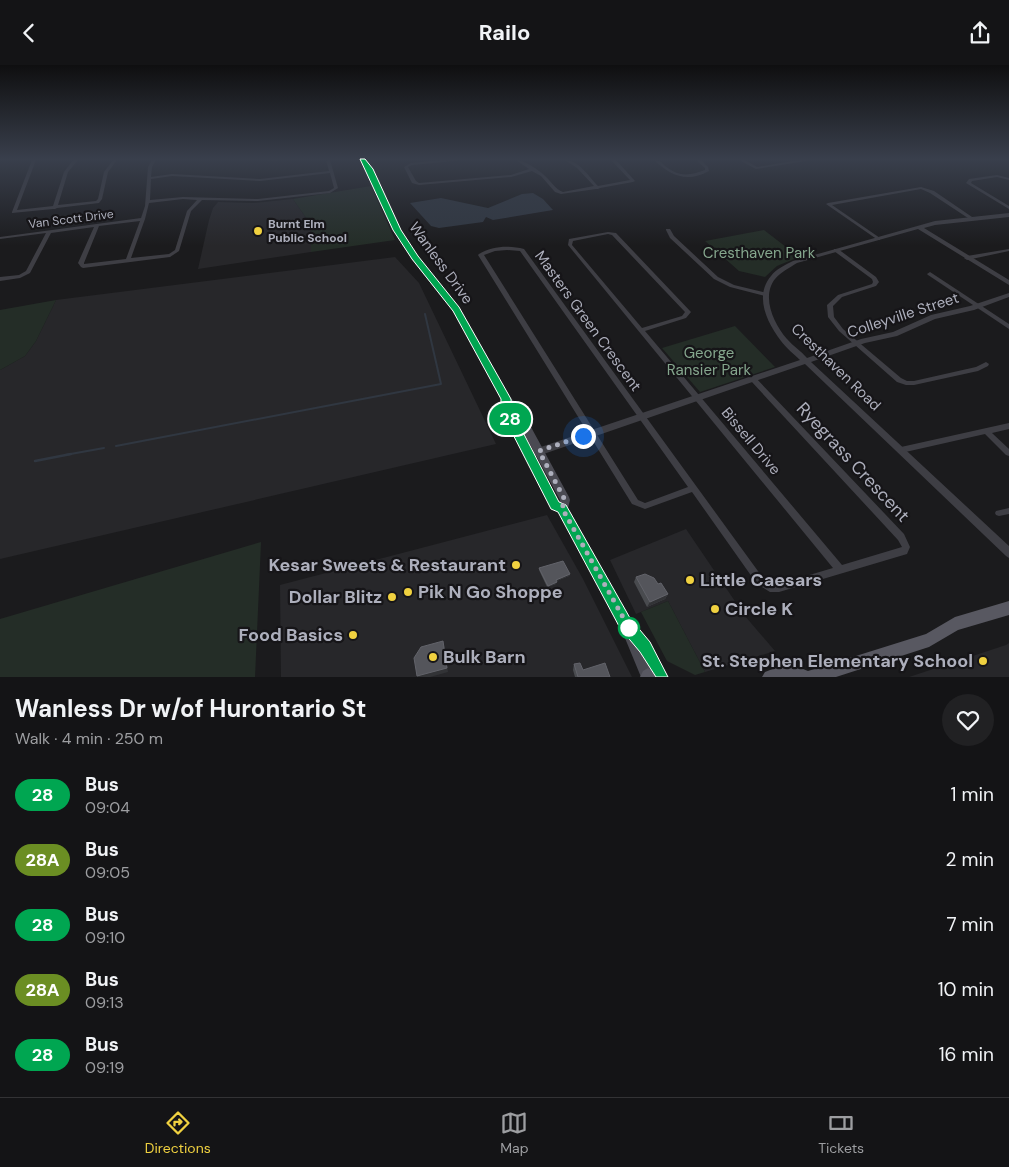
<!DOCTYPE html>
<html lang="en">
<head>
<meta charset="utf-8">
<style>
	:root { --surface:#141416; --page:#212123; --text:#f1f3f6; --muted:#9d9ea1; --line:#333335; --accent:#f0d140 }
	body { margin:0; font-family:"DM Sans",sans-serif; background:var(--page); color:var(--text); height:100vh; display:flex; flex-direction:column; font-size:19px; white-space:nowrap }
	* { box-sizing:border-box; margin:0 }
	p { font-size:16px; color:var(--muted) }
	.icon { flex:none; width:28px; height:28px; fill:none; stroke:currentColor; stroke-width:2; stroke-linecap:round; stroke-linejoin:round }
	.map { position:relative; height:612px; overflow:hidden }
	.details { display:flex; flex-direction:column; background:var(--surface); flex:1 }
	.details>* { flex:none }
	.badge { padding:0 10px; border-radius:16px; font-size:18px; line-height:32px }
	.you { position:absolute; width:25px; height:25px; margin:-12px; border:4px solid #fff; border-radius:50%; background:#1a73e8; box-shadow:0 0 0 8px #1a73e833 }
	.map>.badge { position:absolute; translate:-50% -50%; box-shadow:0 0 0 2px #fff }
	.round { display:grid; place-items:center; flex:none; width:52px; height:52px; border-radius:26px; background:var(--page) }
	.headline { display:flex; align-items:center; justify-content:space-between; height:85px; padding:0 15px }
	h1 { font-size:24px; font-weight:700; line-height:38px }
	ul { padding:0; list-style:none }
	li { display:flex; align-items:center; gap:15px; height:65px; padding:0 15px }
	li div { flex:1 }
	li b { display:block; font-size:19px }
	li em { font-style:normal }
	li .badge { min-width:55px; font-weight:700; text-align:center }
	header { display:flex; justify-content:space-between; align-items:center; height:65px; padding:0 15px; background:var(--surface); font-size:22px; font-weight:700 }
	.tabs { display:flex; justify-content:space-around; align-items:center; height:70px; border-top:1px solid var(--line); background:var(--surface); font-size:14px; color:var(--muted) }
	.tabs a { display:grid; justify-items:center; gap:2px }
	.tabs .selected { color:var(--accent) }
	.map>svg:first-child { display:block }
	.built { fill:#27272a }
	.green { fill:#242d27 }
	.water { fill:#303741 }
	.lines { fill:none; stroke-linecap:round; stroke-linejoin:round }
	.stream-far1 { stroke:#303741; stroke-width:2 }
	.stream { stroke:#303741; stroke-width:2.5 }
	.minor { fill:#3e3e44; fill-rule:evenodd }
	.tertiary { fill:#3e3e44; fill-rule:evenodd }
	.secondary { fill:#4a4a52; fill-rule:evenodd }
	.primary { fill:#585861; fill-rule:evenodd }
	.wall { fill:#494b4f }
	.shaded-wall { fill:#323336 }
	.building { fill:#54555b; stroke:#62636a }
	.line { fill:#00a651; stroke:#fff }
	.walk { stroke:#adafbc; stroke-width:5; stroke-dasharray:0 9 }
	.poi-dot { fill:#f0d140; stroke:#161518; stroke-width:2 }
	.stop-dot { fill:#fff; stroke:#00a651; stroke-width:2.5 }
	.labels { text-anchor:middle; stroke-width:4.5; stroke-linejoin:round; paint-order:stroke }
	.far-street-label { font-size:12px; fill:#adafbc; stroke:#161518 }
	.far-poi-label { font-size:12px; font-weight:bold; fill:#adafbc; stroke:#161518; text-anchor:start }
	.park-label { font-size:15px; fill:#85a68d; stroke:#161518 }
	.street-label { font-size:15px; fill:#adafbc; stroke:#161518 }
	.near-street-label { font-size:18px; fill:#adafbc; stroke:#161518 }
	.near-poi-label { font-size:18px; font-weight:bold; fill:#adafbc; stroke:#161518; text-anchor:end }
</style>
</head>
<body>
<header><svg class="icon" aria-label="back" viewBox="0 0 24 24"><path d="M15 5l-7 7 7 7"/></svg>Railo<svg class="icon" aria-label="share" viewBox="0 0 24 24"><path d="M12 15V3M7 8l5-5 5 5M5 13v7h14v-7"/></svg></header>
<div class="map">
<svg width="1009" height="612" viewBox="0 0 1009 612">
	<rect width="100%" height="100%" fill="#1b1b1d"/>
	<path class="built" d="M 293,134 L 311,160 L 311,187 L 198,204 L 209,155 L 213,143 L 218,137 L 253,138 Z
		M 395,192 L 419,218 L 496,379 L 0,494 L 0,305 L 25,291 L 36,276 L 56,235 Z
		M 547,450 L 583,514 L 632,612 L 281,612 L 280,520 Z
		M 686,464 L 745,551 L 775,586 L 705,607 L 668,536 L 636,549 L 610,495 Z
		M 1009,578 L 1009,612 L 909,612 L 1006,580 Z"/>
	<path class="green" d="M 371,121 L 395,175 L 311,187 L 311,160 L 293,134 Z
		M 764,165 L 799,192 L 777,201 L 765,212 L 739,206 L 705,176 Z
		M 56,235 L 36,276 L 25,291 L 0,305 L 0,245 Z
		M 735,261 L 775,302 L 700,327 L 662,283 Z
		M 261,477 L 255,612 L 0,612 L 0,554 Z
		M 668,536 L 705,607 L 695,610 L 667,596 L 641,547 Z"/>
	<path class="water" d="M 533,128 L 543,134 L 553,145 L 493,155 L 486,152 L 483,157 L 439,163 L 431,161 L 410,138 L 441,133 L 488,143 L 522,129 Z"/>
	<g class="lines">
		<path class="stream-far1" d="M 116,381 L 441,319 L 425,249
			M 65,390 L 104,383"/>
		<path class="stream" d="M 35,396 L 71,389"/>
		<path class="minor" d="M 32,95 L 36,95 L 17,145 L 53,141 L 64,107 L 73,95 L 78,95 L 68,107 L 58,140 L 96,136 L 98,134 L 104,107 L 113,95 L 117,95 L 108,107 L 102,134 L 99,138 L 57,143 L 55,144 L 53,144 L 12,148 L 12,147 Z
			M 152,95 L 156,95 L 152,102 L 151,112 L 172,109 L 260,114 L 329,106 L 326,95 L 330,95 L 338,123 L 330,128 L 258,136 L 202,135 L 191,146 L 179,186 L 170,192 L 83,203 L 81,202 L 78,198 L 94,162 L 51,168 L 30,208 L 20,213 L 0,216 L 0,212 L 19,210 L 26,206 L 46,168 L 0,174 L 0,172 L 141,153 L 145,141 L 148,102 ZM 330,108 L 334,123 L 329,126 L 258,134 L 183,132 L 150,135 L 151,114 L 172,111 L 260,116 ZM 183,134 L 197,135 L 187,146 L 175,185 L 169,189 L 131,193 L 145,154 L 149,138 ZM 140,156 L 126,194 L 84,199 L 84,198 L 99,161 Z
			M 440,95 L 464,95 L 412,100 L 408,102 L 416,116 L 419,118 L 511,110 L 529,104 L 516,95 C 524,95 539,105 545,111 C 551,116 555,124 563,127 L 594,121 L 577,103 L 565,95 C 579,95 589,112 598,121 L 630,115 L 611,95 L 616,95 L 635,116 L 633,117 L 600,123 L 598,124 L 596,124 L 561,129 L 555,127 L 541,111 L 532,106 L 511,112 L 419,120 L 412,118 L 404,102 L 411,98 Z
			M 654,95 C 660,95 661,97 665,101 C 679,112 689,111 705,105 L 705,103 L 696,95 L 701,95 L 708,102 L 709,106 C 687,118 671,111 654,95 Z
			M 739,95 L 745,95 L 757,102 L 799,95 L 812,95 L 756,104 Z
			M 997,110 L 1009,113 L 1009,115 L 997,112 L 972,116 L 971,118 L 1009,141 L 1009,144 L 966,118 L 969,114 Z
			M 921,122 L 934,126 L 975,154 L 973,155 L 971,155 L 930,128 L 921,124 L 832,140 L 880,173 L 880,175 L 878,175 L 826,139 L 828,138 Z
			M 666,164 L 670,164 L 674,171 L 718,212 L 734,220 L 767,228 L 768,229 L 765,231 L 730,222 L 714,214 L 670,173 L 666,165 Z
			M 608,167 L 616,168 L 691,247 L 686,253 L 645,266 L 842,500 L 902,482 L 898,475 L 751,316 L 750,314 L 751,312 L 755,312 L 904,469 L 910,482 L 907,489 L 779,527 L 770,527 L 757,519 L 692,427 L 645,444 L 632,439 L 478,190 L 479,189 C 492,181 509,180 524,184 L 763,513 L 771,519 L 779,519 L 833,503 L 568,180 L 569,174 ZM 608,169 L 612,170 L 685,247 L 682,251 L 642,263 L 572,180 L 573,176 ZM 507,185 L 520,186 L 688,422 L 645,438 L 638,435 L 484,190 L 495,186 Z
			M 834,184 L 838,184 L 876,212 L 879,217 L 876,221 L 842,232 L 833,241 L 834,252 L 843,264 L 901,313 L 907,316 L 914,316 L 976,302 L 986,297 L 989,299 L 988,301 L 978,306 L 914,320 L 906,320 L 897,317 L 839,266 L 828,252 L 827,240 L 838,230 L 872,219 L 873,217 L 872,214 L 834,186 Z
			M 1009,184 L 1009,186 L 967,195 L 964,193 L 967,191 Z
			M 930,207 L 1009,259 L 1009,264 L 928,210 L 927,209 Z
			M 1009,358 L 1009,364 L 992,368 L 1009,384 L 1009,391 L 1006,390 L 985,369 L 901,388 L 898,387 L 897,385 L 898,383 L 901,382 Z
			M 1009,443 L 1009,449 L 999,451 L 996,450 L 995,448 L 996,446 Z"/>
		<path class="tertiary" d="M 254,95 L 278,95 L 276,96 Z
			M 1009,148 L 1009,152 L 935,160 L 924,163 L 1009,215 L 1009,220 L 918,164 L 797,198 C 789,203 781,207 775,214 C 761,232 774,259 787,274 C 793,281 801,286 807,293 L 861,274 L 893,267 L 931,250 L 970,241 L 1009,228 L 1009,232 L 974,245 L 935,254 L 897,271 L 865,278 L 811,297 L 1009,481 L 1009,493 L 1006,491 L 805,299 L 529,394 L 526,393 L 525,390 L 526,387 L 800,295 C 794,289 786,283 781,276 C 767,258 754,231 771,211 C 776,204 785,200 793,196 L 935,156 Z"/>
		<path class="secondary" d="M 360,95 L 366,95 L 373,104 L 400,165 L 418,192 L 459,243 L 509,332 L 519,340 L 569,432 L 570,435 L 568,443 L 631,558 L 634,560 L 650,577 L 668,612 L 641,612 L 620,561 L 558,446 L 551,443 L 501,346 L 501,334 L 453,246 L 412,195 L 394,165 L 367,104 ZM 511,344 L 560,435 L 559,437 L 511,346 Z"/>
		<path class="primary" d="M 1009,536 L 1009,550 L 958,565 L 929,582 L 836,612 L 762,612 L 765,607 L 788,598 L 808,606 L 926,569 L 955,552 Z
			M 648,603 L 653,606 L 656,612 L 640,612 L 643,606 Z"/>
	</g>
	<path class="wall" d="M 539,503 L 570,509 L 569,511 L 556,516 L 556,519 L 547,522 L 539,505 Z
		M 636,512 L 668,529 L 665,534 L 647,542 L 634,517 Z
		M 574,599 L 583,605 L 610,612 L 575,612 L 573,605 Z"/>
	<path class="shaded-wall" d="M 570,509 L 569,511 L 555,517 L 556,515 Z
		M 557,517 L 556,519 L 547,522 L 548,521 Z
		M 668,529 L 665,534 L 647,542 L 650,537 Z
		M 444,580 L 448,607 L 430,612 L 417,612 L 417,611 Z"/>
	<path class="building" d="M 563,496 L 570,509 L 556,515 L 557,517 L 548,521 L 539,503 Z
		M 645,509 L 654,513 L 658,519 L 661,518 L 668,529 L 650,537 L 636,512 Z
		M 443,576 L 447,603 L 417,611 L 414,593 L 421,582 Z
		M 580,598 L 583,605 L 605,598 L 610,612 L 578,612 L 574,599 Z"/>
	<linearGradient id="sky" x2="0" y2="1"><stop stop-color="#0f0f10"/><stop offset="0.52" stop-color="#393f4c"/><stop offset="1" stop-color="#393f4c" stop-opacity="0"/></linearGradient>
	<rect width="1009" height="181" fill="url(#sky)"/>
	<path class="line" d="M 360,94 L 365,94 L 373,104 L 401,165 L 418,191 L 459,242 L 511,334 L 512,346 L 559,437 L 566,440 L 630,553 L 650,577 L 668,612 L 656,612 L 640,587 L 620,563 L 558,447 L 551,444 L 501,346 L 501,334 L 453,246 L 412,194 L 393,165 Z"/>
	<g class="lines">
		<path class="walk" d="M 583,371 L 539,386 L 565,435 L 562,443 L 629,563"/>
	</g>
	<g class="poi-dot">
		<circle cx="258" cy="166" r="5"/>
		<circle cx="516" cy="500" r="5"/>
		<circle cx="690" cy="515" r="5"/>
		<circle cx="408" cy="527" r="5"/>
		<circle cx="392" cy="532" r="5"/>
		<circle cx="715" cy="544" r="5"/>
		<circle cx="353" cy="570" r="5"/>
		<circle cx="433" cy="592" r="5"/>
		<circle cx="983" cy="596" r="5"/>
	</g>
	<circle class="stop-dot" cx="629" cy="563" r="10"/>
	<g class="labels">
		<g class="far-street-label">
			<text transform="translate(71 154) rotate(-7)" y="4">Van Scott Drive</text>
		</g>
		<g class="far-poi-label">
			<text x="268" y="163">Burnt Elm<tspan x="268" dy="14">Public School</tspan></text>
		</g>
		<g class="park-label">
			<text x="759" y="193">Cresthaven Park</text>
			<text x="709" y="293">George<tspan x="709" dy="17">Ransier Park</tspan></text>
		</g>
		<g class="street-label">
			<text transform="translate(441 198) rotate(54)" y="5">Wanless Drive</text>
			<text transform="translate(903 250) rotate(-18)" y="5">Colleyville Street</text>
			<text transform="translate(588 256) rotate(54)" y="5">Masters Green Crescent</text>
			<text transform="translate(836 302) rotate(44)" y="5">Cresthaven Road</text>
			<text transform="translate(751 376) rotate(50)" y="5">Bissell Drive</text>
		</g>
		<g class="near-street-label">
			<text transform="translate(853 397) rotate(47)" y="6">Ryegrass Crescent</text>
		</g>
		<g class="near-poi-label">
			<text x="506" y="506">Kesar Sweets &amp; Restaurant</text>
			<text x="700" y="521" text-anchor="start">Little Caesars</text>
			<text x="418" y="533" text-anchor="start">Pik N Go Shoppe</text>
			<text x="382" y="538">Dollar Blitz</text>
			<text x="725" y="550" text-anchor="start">Circle K</text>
			<text x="343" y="576">Food Basics</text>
			<text x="443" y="598" text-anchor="start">Bulk Barn</text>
			<text x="973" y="602">St. Stephen Elementary School</text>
		</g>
	</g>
</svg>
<div class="you" style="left:583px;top:371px"></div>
<b class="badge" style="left:510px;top:354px;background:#00a651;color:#fff">28</b>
</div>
<section class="details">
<div class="headline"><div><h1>Wanless Dr w/of Hurontario St</h1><p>Walk · 4 min · 250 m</p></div><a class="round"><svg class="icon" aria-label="heart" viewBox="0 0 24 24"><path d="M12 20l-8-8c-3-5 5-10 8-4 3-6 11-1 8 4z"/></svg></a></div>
<ul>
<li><span class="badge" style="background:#00a651;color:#fff">28</span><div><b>Bus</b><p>09:04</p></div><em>1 min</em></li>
<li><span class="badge" style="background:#6b8e23;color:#fff">28A</span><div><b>Bus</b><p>09:05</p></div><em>2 min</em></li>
<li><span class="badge" style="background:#00a651;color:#fff">28</span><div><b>Bus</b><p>09:10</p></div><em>7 min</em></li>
<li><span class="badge" style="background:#6b8e23;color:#fff">28A</span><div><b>Bus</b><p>09:13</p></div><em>10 min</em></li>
<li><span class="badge" style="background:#00a651;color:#fff">28</span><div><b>Bus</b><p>09:19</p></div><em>16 min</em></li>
</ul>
</section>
<nav class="tabs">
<a class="selected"><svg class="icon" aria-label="directions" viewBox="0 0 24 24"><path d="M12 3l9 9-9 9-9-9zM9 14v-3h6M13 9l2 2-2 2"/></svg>Directions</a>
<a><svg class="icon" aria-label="map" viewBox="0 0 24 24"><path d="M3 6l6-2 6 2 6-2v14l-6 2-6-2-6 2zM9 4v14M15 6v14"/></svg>Map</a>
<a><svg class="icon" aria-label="tickets" viewBox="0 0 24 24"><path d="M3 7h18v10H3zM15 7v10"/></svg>Tickets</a>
</nav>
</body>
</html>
